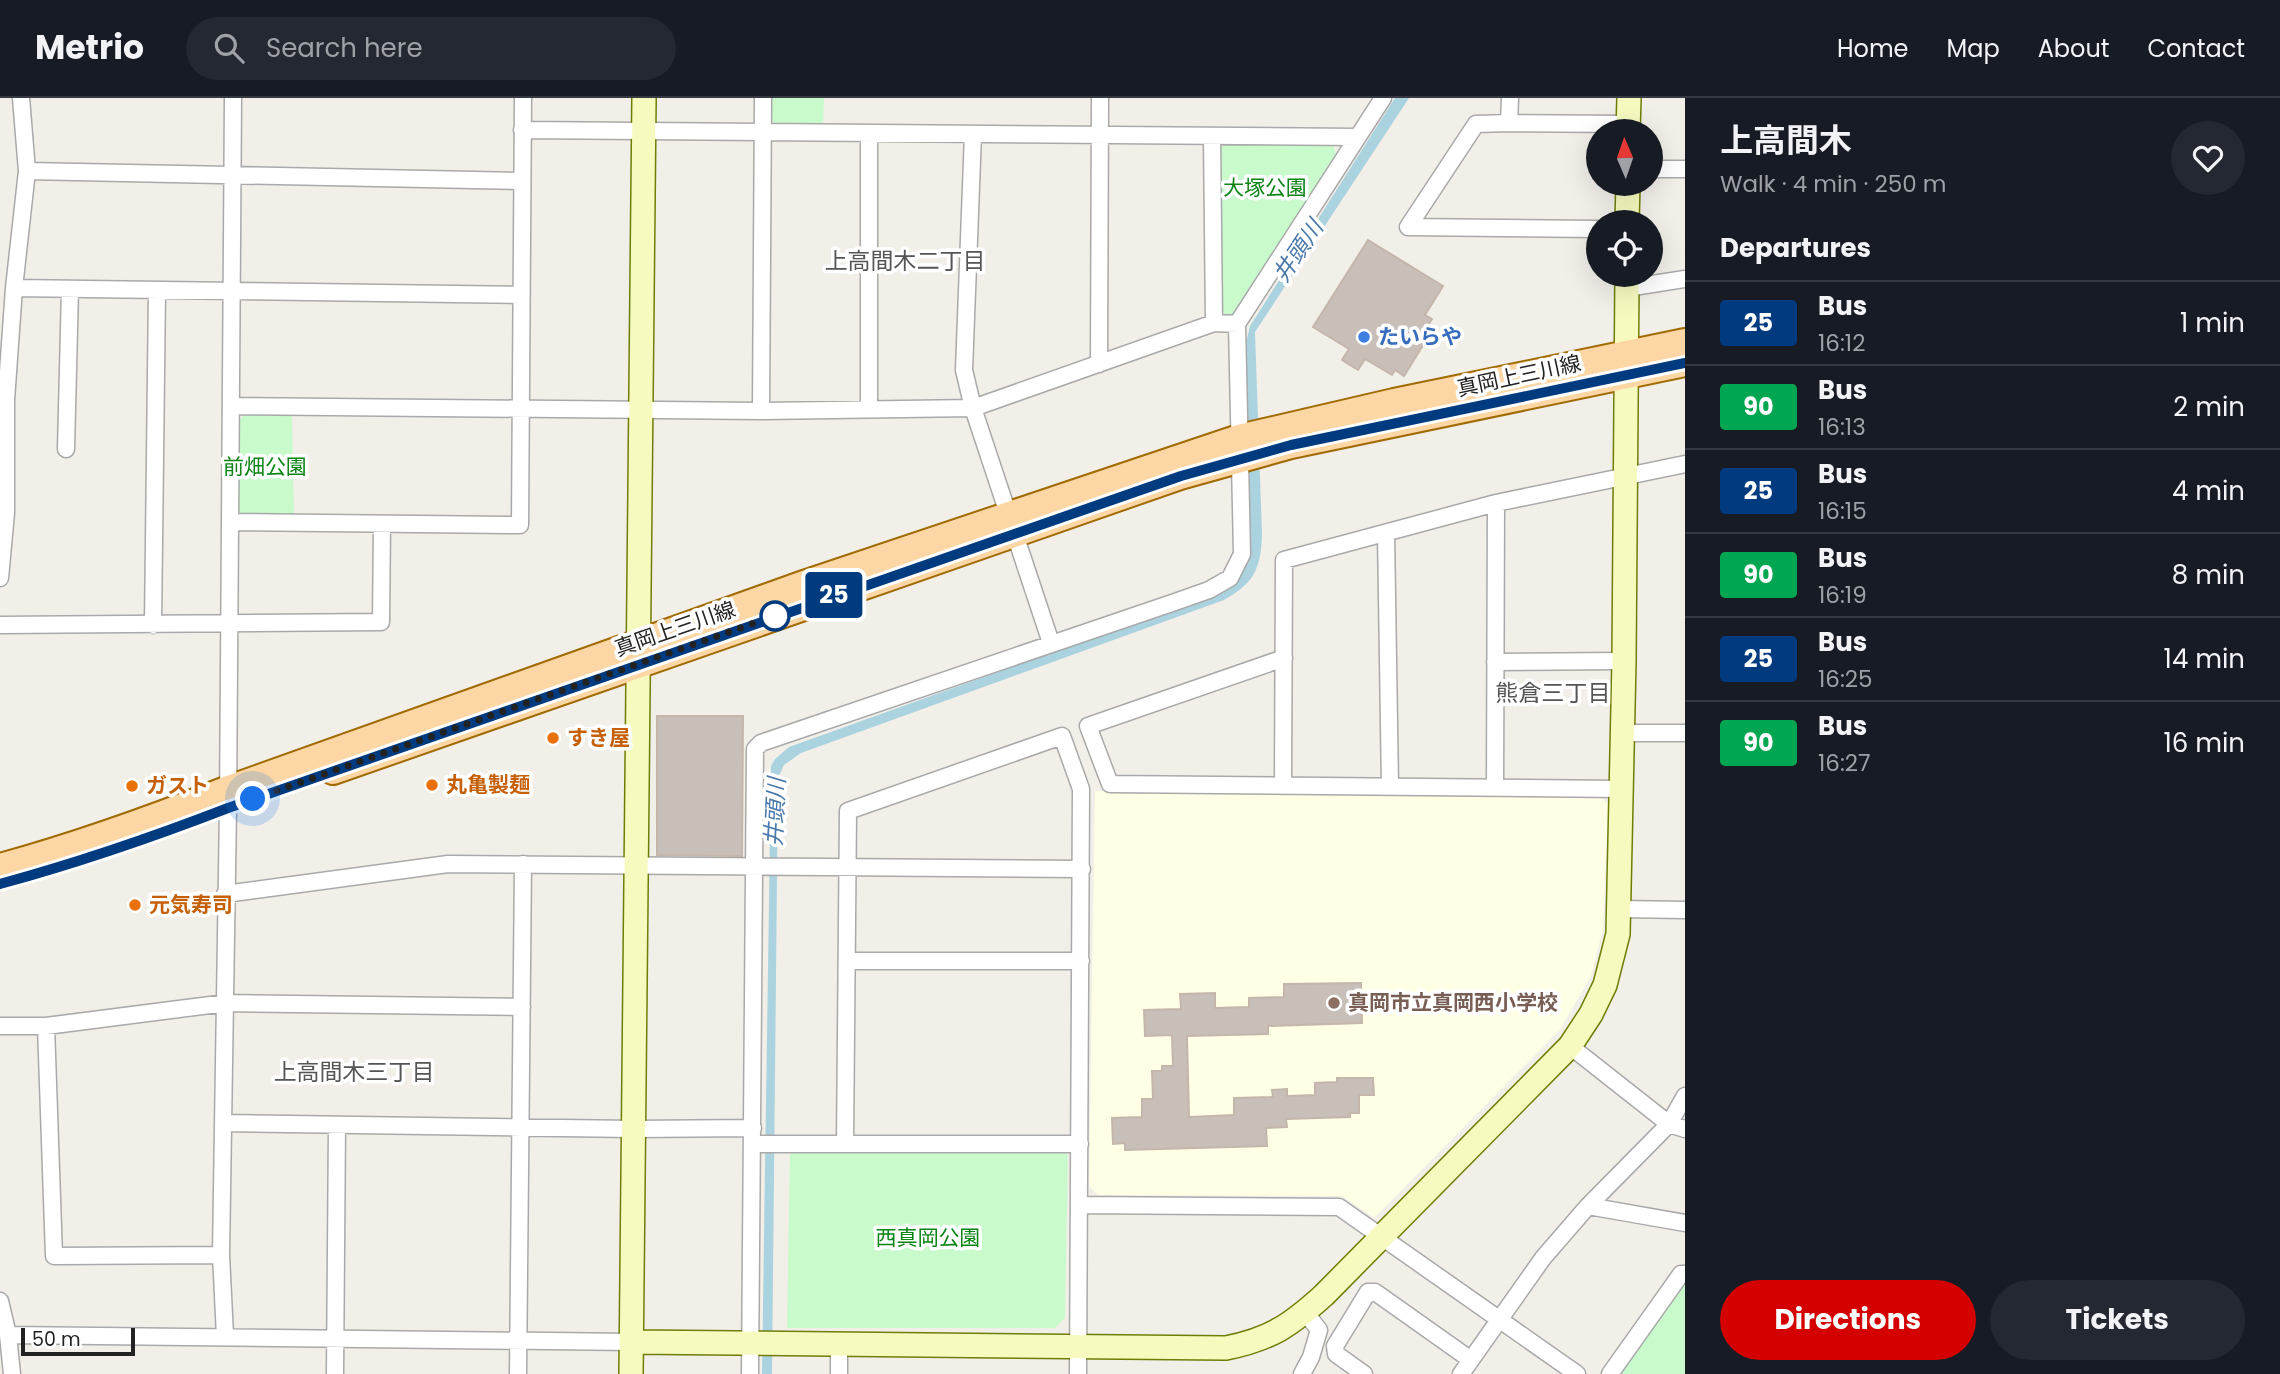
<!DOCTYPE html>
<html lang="en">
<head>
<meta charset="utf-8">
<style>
	:root { --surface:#171b24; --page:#242831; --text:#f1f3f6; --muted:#9ea1a6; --line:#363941; --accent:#d40000 }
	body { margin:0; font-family:Poppins,"Noto Sans JP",sans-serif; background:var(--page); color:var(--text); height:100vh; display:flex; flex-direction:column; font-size:26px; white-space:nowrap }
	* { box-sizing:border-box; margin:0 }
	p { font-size:23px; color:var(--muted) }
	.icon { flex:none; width:38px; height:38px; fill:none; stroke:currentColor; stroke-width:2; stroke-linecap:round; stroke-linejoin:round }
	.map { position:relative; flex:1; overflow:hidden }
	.sheet { display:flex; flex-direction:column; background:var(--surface); width:595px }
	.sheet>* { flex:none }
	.badge { padding:0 14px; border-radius:5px; font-size:24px; line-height:46px }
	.needle { width:46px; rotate:358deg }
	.buttons { position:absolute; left:1586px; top:21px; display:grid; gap:14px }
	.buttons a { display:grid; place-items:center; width:77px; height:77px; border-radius:50%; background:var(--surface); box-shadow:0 7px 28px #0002; font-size:35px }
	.scale { position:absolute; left:21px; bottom:18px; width:114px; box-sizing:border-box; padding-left:7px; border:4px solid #222; border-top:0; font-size:19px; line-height:24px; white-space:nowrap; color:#222; -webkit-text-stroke:5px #fff; paint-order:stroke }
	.you { position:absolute; width:35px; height:35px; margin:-18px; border:5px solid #fff; border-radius:50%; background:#1a73e8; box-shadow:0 0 0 10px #1a73e833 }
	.map>.badge { position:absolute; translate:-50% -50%; box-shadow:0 0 0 4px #fff }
	h2 { padding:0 35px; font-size:26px; line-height:63px }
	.round { display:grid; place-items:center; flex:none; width:74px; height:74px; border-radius:37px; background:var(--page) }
	.overview { display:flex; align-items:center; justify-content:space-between; height:119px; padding:0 35px }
	h1 { font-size:33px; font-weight:700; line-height:52px }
	.action { display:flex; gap:14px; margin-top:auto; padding:14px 35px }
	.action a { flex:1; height:80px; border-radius:42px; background:var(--accent); color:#fff; font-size:28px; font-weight:700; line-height:80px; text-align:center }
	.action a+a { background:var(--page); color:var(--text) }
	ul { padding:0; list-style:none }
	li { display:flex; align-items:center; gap:21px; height:84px; padding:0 35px; border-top:2px solid var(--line) }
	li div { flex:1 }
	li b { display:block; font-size:26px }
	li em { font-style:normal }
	li .badge { min-width:77px; font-weight:700; text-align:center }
	header { display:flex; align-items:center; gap:42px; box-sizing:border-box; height:98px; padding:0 35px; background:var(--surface); border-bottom:2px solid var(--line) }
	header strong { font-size:33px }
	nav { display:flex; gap:38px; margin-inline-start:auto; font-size:24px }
	.search { width:490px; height:63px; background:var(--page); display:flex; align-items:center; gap:18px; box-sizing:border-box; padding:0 24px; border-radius:38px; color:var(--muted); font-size:26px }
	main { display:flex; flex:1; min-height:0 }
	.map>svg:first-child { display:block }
	.education { fill:#ffffe5 }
	.park { fill:#c8facc }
	.water { fill:#aad3df }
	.building { fill:#c7bfb8; stroke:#c4b6ab; stroke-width:2 }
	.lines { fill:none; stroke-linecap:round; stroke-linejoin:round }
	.street-casing { stroke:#a9a9a9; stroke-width:19 }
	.secondary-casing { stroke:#707d05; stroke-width:26 }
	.primary-casing { stroke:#a06b00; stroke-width:30 }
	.street { stroke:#fff; stroke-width:16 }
	.secondary { stroke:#f7fabf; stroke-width:23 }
	.primary { stroke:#fcd6a4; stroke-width:26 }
	.line-casing { stroke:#fff; stroke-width:16 }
	.line { stroke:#003b80; stroke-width:10 }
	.walk { stroke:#222; stroke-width:7; stroke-dasharray:0 12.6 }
	.shop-dot { fill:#3f7fe0; stroke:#fff; stroke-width:2.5 }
	.stop-dot { fill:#fff; stroke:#003b80; stroke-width:3.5 }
	.food-dot { fill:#e8710a; stroke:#fff; stroke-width:2.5 }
	.education-dot { fill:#8d6e63; stroke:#fff; stroke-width:2.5 }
	.labels { text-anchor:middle; stroke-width:7; stroke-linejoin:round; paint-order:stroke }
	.park-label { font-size:21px; fill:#0c8416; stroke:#fff }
	.shop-label { font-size:21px; font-weight:bold; fill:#366cbe; stroke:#fff; text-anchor:start }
	.street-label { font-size:21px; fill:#222; stroke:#fff }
	.food-label { font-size:21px; font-weight:bold; fill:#c56008; stroke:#fff; text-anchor:start }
	.education-label { font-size:21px; font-weight:bold; fill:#785e54; stroke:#fff; text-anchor:start }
	.water-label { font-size:23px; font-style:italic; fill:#4a7aab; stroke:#fff }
	.neighbourhood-label { font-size:23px; fill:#555; stroke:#fff }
</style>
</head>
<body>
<header>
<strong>Metrio</strong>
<div class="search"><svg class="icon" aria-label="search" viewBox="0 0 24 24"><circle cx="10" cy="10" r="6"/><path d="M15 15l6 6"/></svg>Search here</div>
<nav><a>Home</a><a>Map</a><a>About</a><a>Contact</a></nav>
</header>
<main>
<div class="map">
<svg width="1685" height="1276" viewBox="0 0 1685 1276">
	<rect width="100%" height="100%" fill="#f2efe9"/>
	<path class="education" d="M 1095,693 L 1597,696 L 1608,706 L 1603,831 L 1591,878 L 1560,932 L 1374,1120 L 1342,1098 L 1098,1097 L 1089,1088 Z"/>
	<path class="park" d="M 770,0 L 824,0 L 823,30 L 778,29 L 769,19 Z
		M 1229,44 L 1333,47 L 1337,59 L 1239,212 L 1227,220 L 1220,208 L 1220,51 Z
		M 244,316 L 292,316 L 294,418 L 244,418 L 238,413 L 238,325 Z
		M 790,1049 L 1062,1051 L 1068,1058 L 1065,1220 L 1055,1230 L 787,1230 Z
		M 1681,1186 L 1685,1186 L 1685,1276 L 1620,1276 Z"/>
	<path class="water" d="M 1395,0 L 1409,0 L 1255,234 L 1262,436 C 1261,471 1254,485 1224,502 L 801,655 L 784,667 L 778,680 L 772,1276 L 762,1276 L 771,668 L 775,661 L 789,649 L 1220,494 C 1237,482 1245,470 1251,450 L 1246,245 L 1250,228 Z"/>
	<path class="building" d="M 1368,142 L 1443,188 L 1425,217 L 1432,221 L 1420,240 L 1425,244 L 1404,278 L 1395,272 L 1392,277 L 1365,261 L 1358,272 L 1342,262 L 1349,251 L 1313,229 Z
		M 657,618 L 743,618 L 742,758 L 657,757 Z
		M 1361,885 L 1362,925 L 1268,928 L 1268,936 L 1187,938 L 1189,1019 L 1234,1017 L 1234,1000 L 1273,999 L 1272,992 L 1287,991 L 1287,998 L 1315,997 L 1315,985 L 1337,984 L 1337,980 L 1373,980 L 1374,997 L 1359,997 L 1359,1015 L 1350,1015 L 1350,1019 L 1286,1021 L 1287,1029 L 1266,1030 L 1267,1048 L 1125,1052 L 1125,1045 L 1113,1046 L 1112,1020 L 1142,1019 L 1142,1001 L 1153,1001 L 1152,973 L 1162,973 L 1162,968 L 1173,968 L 1172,937 L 1145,938 L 1144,912 L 1181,911 L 1180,896 L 1215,895 L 1215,910 L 1249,909 L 1249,900 L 1284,899 L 1284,886 Z"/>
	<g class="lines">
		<g class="street-casing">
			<path id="street" d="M 1510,0 L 1509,25 L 1476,26 L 1408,129 L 1598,131
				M 1509,25 L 1628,26
				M 522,32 L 1358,39
				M 869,35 L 869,311
				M 973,36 L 964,272 L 973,310 L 1051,545
				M 1212,38 L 1214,225
				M 1650,71 L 1685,71
				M 27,73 L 522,83
				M 14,190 L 521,197
				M 1627,190 L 1685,181
				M 1099,266 L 1100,0
				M 231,308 L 761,313 L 973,310 L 1214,225 L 1237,226
				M 761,313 L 763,0
				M 66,351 L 70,191
				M 230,424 L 520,427 L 523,0
				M 1386,435 L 1390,689
				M 0,480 L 6,415 L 6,302 L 14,190 L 27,73 L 21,0
				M 0,527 L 381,524 L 382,426
				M 153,527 L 157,192
				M 1284,560 L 1088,628 L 1110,686 L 1622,691
				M 1495,564 L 1624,563
				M 1623,635 L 1685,635
				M 1283,688 L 1284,462 L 1496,405 L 1685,366
				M 1495,690 L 1496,405
				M 225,796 L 448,766 L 1082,771
				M 1620,811 L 1685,812
				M 847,863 L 1081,863
				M 0,928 L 46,928 L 226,905 L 522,909
				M 46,928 L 54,1158 L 221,1157
				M 1570,948 L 1669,1026 L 1685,1031
				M 224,1025 L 633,1031 L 753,1030
				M 753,1046 L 1080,1046
				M 845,1046 L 848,713 L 1062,638 L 1081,691 L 1078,1276
				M 1080,1107 L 1339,1109 L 1577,1276
				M 1588,1108 L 1685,1125
				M 0,1203 L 8,1237 L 12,1276
				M 8,1237 L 631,1244
				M 225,1238 L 221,1157 L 228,710 L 233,0
				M 335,1276 L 337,1027
				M 518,1276 L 523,766
				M 750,1276 L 755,651 L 761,645 L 1175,504 L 1209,492 L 1230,480 L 1242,456 L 1237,226 L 1383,0
				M 839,1276 L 839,1245
				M 1302,1276 L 1311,1259 L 1319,1232 L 1305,1214
				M 1364,1276 L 1336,1256 L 1335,1248 L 1368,1194 L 1375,1194 L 1471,1262
				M 1461,1276 L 1543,1160 L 1588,1108 L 1669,1026 L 1685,998
				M 1610,1276 L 1681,1176 L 1685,1176"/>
		</g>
		<g class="secondary-casing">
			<path id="secondary" d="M 1628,33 L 1629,0
				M 1627,124 L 1628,86
				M 631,1244 L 1226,1250 C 1271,1241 1291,1227 1324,1197 L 1570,948 L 1591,916 L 1605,887 L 1618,836 L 1624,563 L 1627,177
				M 631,1276 L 644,0"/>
		</g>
		<g class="primary-casing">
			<path id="primary" d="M 333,673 L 1180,378 L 1291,347 L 1685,265
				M 0,769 C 77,748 152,721 226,692 L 804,486 L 1239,340 L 1394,304 L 1685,244"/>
		</g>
		<use href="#street" class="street"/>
		<use href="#secondary" class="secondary"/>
		<use href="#primary" class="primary"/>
	</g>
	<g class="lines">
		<g class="line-casing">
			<path id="line" d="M 0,786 C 77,765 153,739 228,710 L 1181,378 L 1291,347 L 1685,265"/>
		</g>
		<use href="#line" class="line"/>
		<path class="walk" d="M 253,701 L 783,515 L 775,518"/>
	</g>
	<circle class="shop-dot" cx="1364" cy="239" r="7"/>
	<circle class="stop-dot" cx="775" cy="518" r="14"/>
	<g class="food-dot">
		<circle cx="553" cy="640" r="7"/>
		<circle cx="432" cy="687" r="7"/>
		<circle cx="132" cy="688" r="7"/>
		<circle cx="135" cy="807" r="7"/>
	</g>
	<circle class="education-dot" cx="1334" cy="905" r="7"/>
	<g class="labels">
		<g class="park-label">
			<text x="1265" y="97">大塚公園</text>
			<text x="265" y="376">前畑公園</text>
			<text x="928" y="1147">西真岡公園</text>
		</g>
		<g class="shop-label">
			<text x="1378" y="246">たいらや</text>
		</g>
		<g class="street-label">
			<text transform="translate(1519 278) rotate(-12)" y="7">真岡上三川線</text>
			<text transform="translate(675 531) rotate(-19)" y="7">真岡上三川線</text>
		</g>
		<g class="food-label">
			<text x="567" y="647">すき屋</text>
			<text x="446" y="694">丸亀製麺</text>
			<text x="146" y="695">ガスト</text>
			<text x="149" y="814">元気寿司</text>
		</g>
		<g class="education-label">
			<text x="1348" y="912">真岡市立真岡西小学校</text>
		</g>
		<g class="water-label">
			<text transform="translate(1298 153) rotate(-56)" y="8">井頭川</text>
			<text transform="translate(775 714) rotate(-87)" y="8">井頭川</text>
		</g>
		<g class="neighbourhood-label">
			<text x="905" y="171">上高間木二丁目</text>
			<text x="1553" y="603">熊倉三丁目</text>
			<text x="354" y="982">上高間木三丁目</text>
		</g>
	</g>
</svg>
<div class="buttons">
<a><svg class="needle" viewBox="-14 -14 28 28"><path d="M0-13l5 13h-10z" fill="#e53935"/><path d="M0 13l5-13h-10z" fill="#9ea1a6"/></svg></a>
<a><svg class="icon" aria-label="locate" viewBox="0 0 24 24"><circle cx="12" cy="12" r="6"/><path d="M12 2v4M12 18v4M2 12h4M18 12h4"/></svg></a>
</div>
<div class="scale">50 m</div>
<div class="you" style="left:253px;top:701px"></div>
<b class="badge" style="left:834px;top:497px;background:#003b80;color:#fff">25</b>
</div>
<section class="sheet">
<div class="overview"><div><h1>上高間木</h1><p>Walk · 4 min · 250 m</p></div><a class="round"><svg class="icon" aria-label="heart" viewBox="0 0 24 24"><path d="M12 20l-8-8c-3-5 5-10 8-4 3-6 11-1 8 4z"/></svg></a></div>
<h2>Departures</h2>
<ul>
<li><span class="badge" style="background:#003b80;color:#fff">25</span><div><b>Bus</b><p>16:12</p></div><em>1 min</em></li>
<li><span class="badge" style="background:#00a651;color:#fff">90</span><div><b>Bus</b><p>16:13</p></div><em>2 min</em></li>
<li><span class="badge" style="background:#003b80;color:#fff">25</span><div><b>Bus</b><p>16:15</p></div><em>4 min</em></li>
<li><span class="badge" style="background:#00a651;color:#fff">90</span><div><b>Bus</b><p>16:19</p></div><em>8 min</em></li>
<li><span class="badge" style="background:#003b80;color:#fff">25</span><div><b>Bus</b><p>16:25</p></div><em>14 min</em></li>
<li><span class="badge" style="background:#00a651;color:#fff">90</span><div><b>Bus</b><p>16:27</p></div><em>16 min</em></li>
</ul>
<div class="action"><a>Directions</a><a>Tickets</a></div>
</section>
</main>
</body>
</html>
